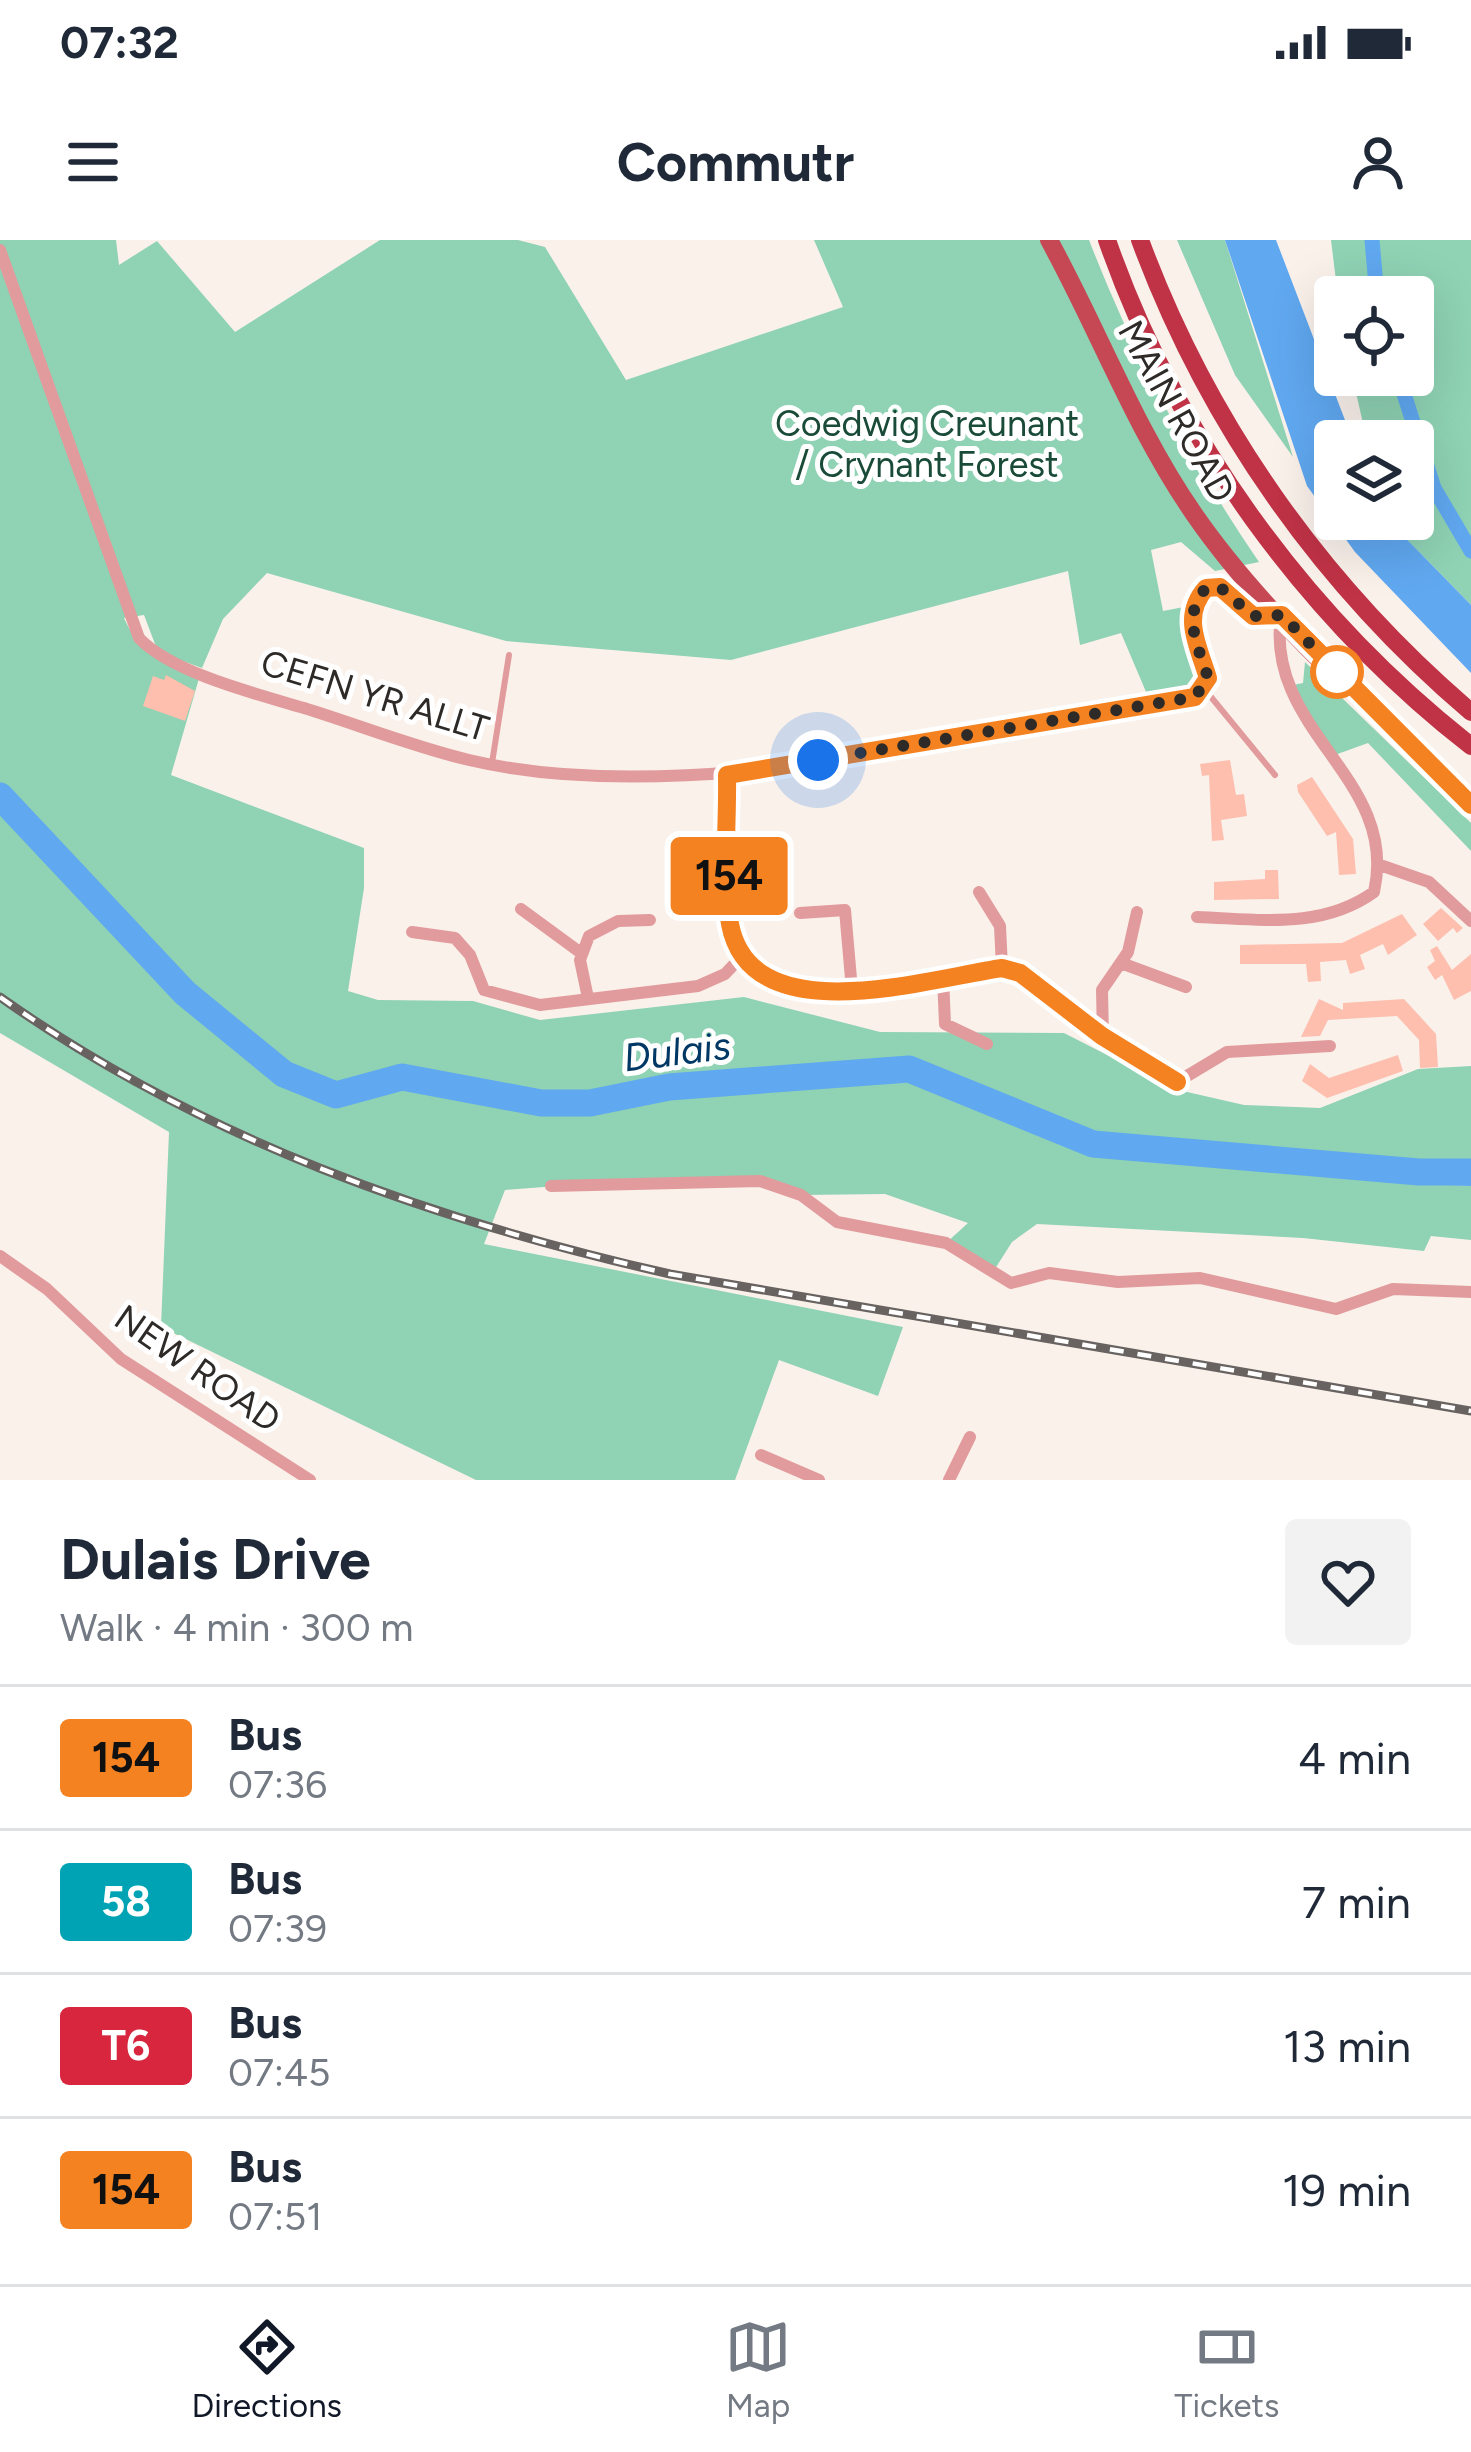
<!DOCTYPE html>
<html lang="en">
<head>
<meta charset="utf-8">
<style>
	:root { --surface:#fff; --page:#f2f2f3; --text:#1f2937; --muted:#747a83; --line:#e0e1e3; --accent:#111827 }
	body { margin:0; font-family:Figtree,sans-serif; background:var(--page); color:var(--text); height:100vh; display:flex; flex-direction:column; font-size:45px; white-space:nowrap }
	* { box-sizing:border-box; margin:0 }
	p { font-size:39px; color:var(--muted) }
	.icon { flex:none; width:66px; height:66px; fill:none; stroke:currentColor; stroke-width:2; stroke-linecap:round; stroke-linejoin:round }
	.map { position:relative; height:1240px; overflow:hidden }
	.drawer { display:flex; flex-direction:column; background:var(--surface); flex:1 }
	.drawer>* { flex:none }
	.badge { padding:0 24px; border-radius:9px; font-size:42px; line-height:78px }
	.fabs { position:absolute; left:1314px; top:36px; display:grid; gap:24px }
	.fabs a { display:grid; place-items:center; width:120px; height:120px; border-radius:12px; background:var(--surface); box-shadow:0 12px 48px #0002; font-size:60px }
	.you { position:absolute; width:60px; height:60px; margin:-30px; border:9px solid #fff; border-radius:50%; background:#1a73e8; box-shadow:0 0 0 18px #1a73e833 }
	.map>.badge { position:absolute; translate:-50% -50%; box-shadow:0 0 0 6px #fff }
	.round { display:grid; place-items:center; flex:none; width:126px; height:126px; border-radius:12px; background:var(--page) }
	.head { display:flex; align-items:center; justify-content:space-between; height:204px; padding:0 60px }
	h1 { font-size:57px; font-weight:700; line-height:90px }
	ul { padding:0; list-style:none }
	li { display:flex; align-items:center; gap:36px; height:144px; padding:0 60px; border-top:3px solid var(--line) }
	li div { flex:1 }
	li b { display:block; font-size:45px }
	li em { font-style:normal }
	li .badge { min-width:132px; font-weight:700; text-align:center }
	.status { display:flex; justify-content:space-between; align-items:center; height:84px; padding:0 60px; background:var(--surface); direction:ltr }
	.status svg { height:33px; fill:currentColor }
	header { display:flex; justify-content:space-between; align-items:center; height:156px; padding:0 60px; background:var(--surface); font-size:54px; font-weight:700 }
	.tab-bar { display:flex; justify-content:space-around; align-items:center; height:168px; border-top:3px solid var(--line); background:var(--surface); font-size:33px; color:var(--muted) }
	.tab-bar a { display:grid; justify-items:center; gap:6px }
	.tab-bar .on { color:var(--accent) }
	.map>svg:first-child { display:block }
	.green { fill:#8fd2b4 }
	.water { fill:#60a8f0 }
	.lines { fill:none; stroke-linecap:round; stroke-linejoin:round }
	.canal { stroke:#60a8f0; stroke-width:15 }
	.river { stroke:#60a8f0; stroke-width:27 }
	.building { fill:#febfae }
	.service { stroke:#e29b9c; stroke-width:6 }
	.minor { stroke:#e29b9c; stroke-width:12 }
	.primary { stroke:#c64854; stroke-width:18 }
	.trunk { stroke:#c03246; stroke-width:18 }
	.rail-casing { stroke:#686360; stroke-width:9 }
	.rail { stroke:#fff; stroke-width:4.5; stroke-dasharray:14; stroke-linecap:butt }
	.line-casing { stroke:#fff; stroke-width:27 }
	.line { stroke:#f58220; stroke-width:18 }
	.walk { stroke:#2d2a28; stroke-width:12; stroke-dasharray:0 21.6 }
	.stop-dot { fill:#fff; stroke:#f58220; stroke-width:6 }
	.labels { text-anchor:middle; stroke-width:10; stroke-linejoin:round; paint-order:stroke }
	.street-label { font-size:36px; fill:#2d2a28; stroke:#fff }
	.park-label { font-size:36px; fill:#194b38; stroke:#fff }
	.water-label { font-size:39px; font-style:italic; fill:#003865; stroke:#fff }
</style>
</head>
<body>
<div class="status"><b>07:32</b><svg viewBox="0 0 49 12"><path d="M0 12V9h3v3zM5 12V6h3v6zM10 12V3h3v9zM15 12V0h3v12zM26 1h20v11H26zM47 4h2v5h-2z"/></svg></div>
<header><svg class="icon" aria-label="menu" viewBox="0 0 24 24"><path d="M4 6h16M4 12h16M4 18h16"/></svg>Commutr<svg class="icon" aria-label="person" viewBox="0 0 24 24"><circle cx="12" cy="8" r="4"/><path d="M4 21q1-7 8-7t8 7"/></svg></header>
<div class="map">
<svg width="1471" height="1240" viewBox="0 0 1471 1240">
	<rect width="100%" height="100%" fill="#faf1eb"/>
	<path class="green" d="M 0,0 L 116,0 L 119,25 L 157,1 L 235,92 L 380,0 L 518,0 L 545,7 L 626,140 L 843,67 L 814,0 L 1089,0 C 1133,114 1190,221 1259,322 L 1215,331 L 1181,302 L 1151,310 L 1163,371 L 1184,367 L 1208,438 L 1195,457 L 1152,466 L 1121,393 L 1080,405 L 1068,331 L 731,420 L 506,401 L 267,333 L 223,379 L 202,428 L 158,412 L 144,375 L 124,378 C 140,415 164,422 200,435 L 171,535 L 364,608 L 364,648 L 348,751 L 378,760 L 473,761 L 540,780 L 744,757 L 880,792 L 1064,793 L 1174,849 L 1244,865 L 1320,868 L 1418,829 L 1471,826 L 1471,924 L 1383,924 L 1381,941 L 1471,946 L 1471,1000 L 1431,996 L 1424,1011 L 1303,998 L 1037,984 L 1012,1002 L 993,1032 L 946,1003 L 968,983 L 885,954 L 801,955 L 760,941 L 609,942 L 505,950 L 484,1004 L 903,1087 L 878,1156 L 779,1120 L 735,1240 L 476,1240 L 161,1087 L 169,892 L 0,793 Z
		M 1177,0 L 1225,0 L 1293,217 L 1235,135 Z
		M 1331,0 L 1471,0 L 1471,365 L 1387,279 L 1413,279 L 1413,201 L 1367,201 L 1352,135 L 1413,135 L 1413,57 L 1338,57 Z
		M 1305,422 L 1471,583 L 1471,611 L 1368,503 L 1332,516 L 1293,445 L 1303,443 Z"/>
	<path class="water" d="M 1225,0 L 1276,0 L 1353,201 L 1335,201 L 1335,279 L 1387,279 L 1471,365 L 1471,433 L 1355,312 L 1307,246 Z
		M 1382,924 L 1471,924 L 1471,946 L 1381,942 Z"/>
	<g class="lines">
		<path class="canal" d="M 1372,0 L 1377,57
			M 1398,135 L 1434,248 L 1471,311"/>
		<path class="river" d="M 0,556 L 185,753 L 284,834 L 336,855 L 402,837 L 541,863 L 590,863 L 669,847 L 909,829 L 1093,904 L 1419,932 L 1471,932"/>
	</g>
	<path class="building" d="M 166,435 L 195,451 L 185,481 L 143,466 L 153,436 L 164,440 Z
		M 1230,520 L 1236,555 L 1244,554 L 1247,576 L 1221,580 L 1224,600 L 1212,601 L 1209,535 L 1202,536 L 1200,524 Z
		M 1312,537 L 1353,599 L 1356,634 L 1339,635 L 1336,592 L 1327,596 L 1298,552 L 1297,545 Z
		M 1265,630 L 1278,630 L 1279,659 L 1214,660 L 1214,642 L 1265,639 Z
		M 1441,668 L 1463,688 L 1457,693 L 1453,688 L 1438,701 L 1423,684 Z
		M 1402,674 L 1417,695 L 1388,715 L 1383,704 L 1360,715 L 1365,729 L 1350,734 L 1346,720 L 1320,722 L 1321,741 L 1308,742 L 1306,724 L 1240,724 L 1240,705 L 1342,703 Z
		M 1437,706 L 1452,730 L 1471,714 L 1471,751 L 1454,760 L 1442,735 L 1435,740 L 1427,727 L 1435,721 L 1430,710 Z
		M 1319,759 L 1343,770 L 1343,763 L 1404,759 L 1436,794 L 1438,827 L 1420,828 L 1419,800 L 1397,776 L 1328,780 L 1320,796 L 1301,797 Z
		M 1398,815 L 1403,831 L 1327,858 L 1302,841 L 1310,824 L 1329,838 Z"/>
	<g class="lines">
		<path class="service" d="M 1202,446 L 1275,535
			M 492,523 L 509,415"/>
		<path class="minor" d="M 0,10 L 139,398 C 172,433 257,454 304,468 C 359,485 414,507 469,520 C 678,569 952,498 1162,465 L 1195,457 L 1208,438 C 1198,405 1181,377 1206,348 L 1220,347 L 1253,376 L 1281,375 C 1264,492 1400,538 1374,652 C 1321,690 1259,679 1197,677
			M 727,535 C 728,582 722,637 730,684 C 751,794 926,739 1002,728 L 1020,733 L 1103,797 L 1177,842 L 1227,812 L 1330,806
			M 1380,625 L 1429,642 L 1471,681
			M 979,652 L 1000,686 L 1002,728
			M 521,669 L 581,713
			M 800,673 L 845,670 L 852,750
			M 412,692 L 455,698 L 470,715 L 484,750 L 540,765 L 698,746 L 725,734 L 741,717
			M 1121,723 L 1186,747
			M 943,737 L 945,784 L 987,804
			M 588,758 L 580,720 L 589,696 L 618,681 L 650,680
			M 1103,797 L 1102,750 L 1128,712 L 1137,672
			M 551,946 L 760,941 L 801,955 L 837,982 L 946,1003 L 1011,1043 L 1049,1033 L 1118,1042 L 1200,1038 L 1336,1069 L 1393,1049 L 1471,1052
			M 0,1016 L 47,1049 L 121,1119 L 310,1240
			M 761,1215 L 819,1240
			M 949,1240 L 970,1197"/>
		<path class="primary" d="M 1049,0 C 1099,91 1135,189 1194,274 C 1267,380 1379,476 1471,565"/>
		<path class="trunk" d="M 1107,0 C 1176,198 1306,377 1471,506
			M 1140,0 C 1208,184 1322,345 1471,472"/>
		<g class="rail-casing">
			<path id="rail" d="M 0,757 C 201,899 431,980 670,1034 L 1471,1171"/>
		</g>
		<use href="#rail" class="rail"/>
	</g>
	<g class="lines">
		<g class="line-casing">
			<path id="line" d="M 1177,842 L 1102,796 L 1020,733 L 1002,728 C 926,739 751,794 730,684 C 722,637 728,582 727,535 L 1195,457 L 1208,438 C 1198,405 1181,376 1206,348 L 1220,347 L 1253,376 L 1282,375 L 1471,565"/>
		</g>
		<use href="#line" class="line"/>
		<path class="walk" d="M 818,520 L 1195,457 L 1208,438 C 1198,405 1181,376 1206,348 L 1220,347 L 1253,376 L 1282,375 L 1337,432"/>
	</g>
	<circle class="stop-dot" cx="1337" cy="432" r="24"/>
	<g class="labels">
		<g class="street-label">
			<text transform="translate(1177 171) rotate(61)" y="13">MAIN ROAD</text>
			<text transform="translate(375 455) rotate(17)" y="13">CEFN YR ALLT</text>
			<text transform="translate(198 1128) rotate(35)" y="13">NEW ROAD</text>
		</g>
		<g class="park-label">
			<text x="927" y="196">Coedwig Creunant<tspan x="927" dy="41">/ Crynant Forest</tspan></text>
		</g>
		<g class="water-label">
			<text transform="translate(677 811) rotate(-7)" y="14">Dulais</text>
		</g>
	</g>
</svg>
<div class="fabs">
<a><svg class="icon" aria-label="locate" viewBox="0 0 24 24"><circle cx="12" cy="12" r="6"/><path d="M12 2v4M12 18v4M2 12h4M18 12h4"/></svg></a>
<a><svg class="icon" aria-label="layers" viewBox="0 0 24 24"><path d="M12 4l9 5-9 5-9-5zM3 14l9 5 9-5"/></svg></a>
</div>
<div class="you" style="left:818px;top:520px"></div>
<b class="badge" style="left:729px;top:636px;background:#f58220;color:#111">154</b>
</div>
<section class="drawer">
<div class="head"><div><h1>Dulais Drive</h1><p>Walk · 4 min · 300 m</p></div><a class="round"><svg class="icon" aria-label="heart" viewBox="0 0 24 24"><path d="M12 20l-8-8c-3-5 5-10 8-4 3-6 11-1 8 4z"/></svg></a></div>
<ul>
<li><span class="badge" style="background:#f58220;color:#111">154</span><div><b>Bus</b><p>07:36</p></div><em>4 min</em></li>
<li><span class="badge" style="background:#00a3b4;color:#fff">58</span><div><b>Bus</b><p>07:39</p></div><em>7 min</em></li>
<li><span class="badge" style="background:#d7263d;color:#fff">T6</span><div><b>Bus</b><p>07:45</p></div><em>13 min</em></li>
<li><span class="badge" style="background:#f58220;color:#111">154</span><div><b>Bus</b><p>07:51</p></div><em>19 min</em></li>
</ul>
</section>
<nav class="tab-bar">
<a class="on"><svg class="icon" aria-label="directions" viewBox="0 0 24 24"><path d="M12 3l9 9-9 9-9-9zM9 14v-3h6M13 9l2 2-2 2"/></svg>Directions</a>
<a><svg class="icon" aria-label="map" viewBox="0 0 24 24"><path d="M3 6l6-2 6 2 6-2v14l-6 2-6-2-6 2zM9 4v14M15 6v14"/></svg>Map</a>
<a><svg class="icon" aria-label="tickets" viewBox="0 0 24 24"><path d="M3 7h18v10H3zM15 7v10"/></svg>Tickets</a>
</nav>
</body>
</html>
